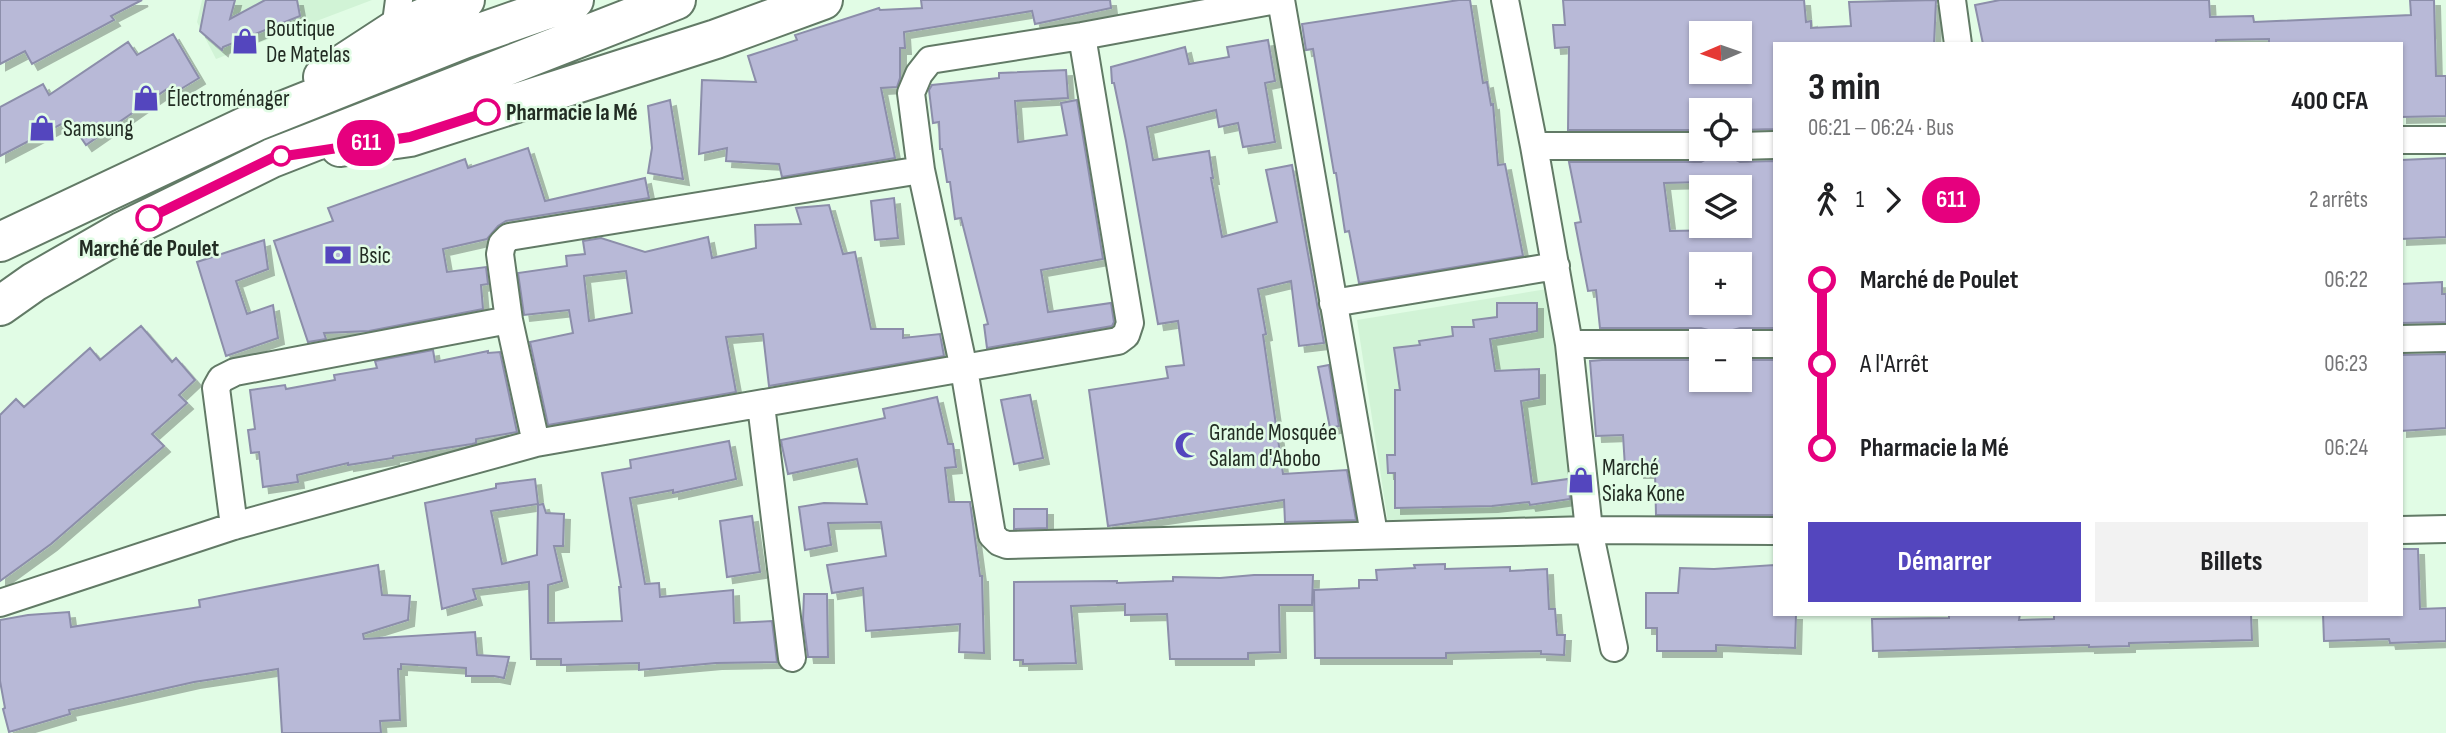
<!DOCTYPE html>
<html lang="fr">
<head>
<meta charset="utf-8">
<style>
	:root { --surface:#fff; --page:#f2f2f2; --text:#202124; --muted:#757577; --accent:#5446be }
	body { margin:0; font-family:"Sofia Sans Condensed",sans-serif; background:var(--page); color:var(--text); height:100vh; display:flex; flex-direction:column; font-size:26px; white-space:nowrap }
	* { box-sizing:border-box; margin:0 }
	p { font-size:23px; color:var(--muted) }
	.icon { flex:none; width:38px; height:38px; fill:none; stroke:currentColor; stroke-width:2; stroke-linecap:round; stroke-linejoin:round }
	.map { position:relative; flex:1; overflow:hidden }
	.details { position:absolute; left:1773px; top:42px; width:630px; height:574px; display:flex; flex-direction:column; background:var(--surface); border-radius:0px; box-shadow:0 2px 5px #0004 }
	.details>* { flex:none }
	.badge { padding:0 14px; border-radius:23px; font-size:24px; line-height:46px }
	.needle { width:46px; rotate:268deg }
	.tools { position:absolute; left:1689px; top:21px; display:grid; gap:14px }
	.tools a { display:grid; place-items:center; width:63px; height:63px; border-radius:0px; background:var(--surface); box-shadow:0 2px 5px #0004; font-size:35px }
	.map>.badge { position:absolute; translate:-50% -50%; box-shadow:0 0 0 4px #fff }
	.legs { display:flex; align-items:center; gap:10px; height:77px; padding:0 35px; font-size:23px }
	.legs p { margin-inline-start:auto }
	.overview { display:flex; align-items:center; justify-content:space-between; height:119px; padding:0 35px }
	h1 { font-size:38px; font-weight:700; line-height:52px }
	.primary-button { display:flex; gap:14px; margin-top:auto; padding:14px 35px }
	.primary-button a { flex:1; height:80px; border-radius:0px; background:var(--accent); color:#fff; font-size:28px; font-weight:700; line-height:80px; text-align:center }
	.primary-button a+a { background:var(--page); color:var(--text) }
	ul { padding:0 35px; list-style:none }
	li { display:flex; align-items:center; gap:24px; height:84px; font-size:26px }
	li i { display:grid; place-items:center; width:10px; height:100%; margin:0 9px; background:currentColor }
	li i::after { content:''; width:18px; height:18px; margin:-9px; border:5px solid; border-radius:50%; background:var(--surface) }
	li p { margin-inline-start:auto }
	li:first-child i { background:linear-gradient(#0000 50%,currentColor 0) }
	li:last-child i { background:linear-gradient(currentColor 50%,#0000 0) }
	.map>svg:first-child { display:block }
	.built { fill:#d1f3d6 }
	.building { fill:#b8b9d7; stroke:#8c8eaa; stroke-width:2; fill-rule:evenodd; filter:url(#shadow) }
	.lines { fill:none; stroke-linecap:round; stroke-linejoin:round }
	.street-casing { stroke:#627a66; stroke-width:30 }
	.primary-casing { stroke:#627a66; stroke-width:42 }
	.street { stroke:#fff; stroke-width:26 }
	.primary { stroke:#fff; stroke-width:38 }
	.line-1-casing { stroke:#fff; stroke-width:16 }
	.line-1 { stroke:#e6007e; stroke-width:10 }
	.stop-1-dot { fill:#fff; stroke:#e6007e; stroke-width:3.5 }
	.labels { text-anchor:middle; stroke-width:5; stroke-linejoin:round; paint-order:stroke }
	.poi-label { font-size:23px; fill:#222c23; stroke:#e1fce5; text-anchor:start }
	.stop-label { font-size:23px; font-weight:bold; fill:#222c23; stroke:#e1fce5; text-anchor:start }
</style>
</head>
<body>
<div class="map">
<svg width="2446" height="733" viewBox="0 0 2446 733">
	<defs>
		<filter id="shadow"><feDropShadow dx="6" dy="6" stdDeviation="0" flood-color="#0004"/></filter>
	</defs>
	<rect width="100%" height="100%" fill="#e1fce5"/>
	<path class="built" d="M 202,0 L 372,0 L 216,59 L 197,22 Z
		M 1547,289 L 1577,520 L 1388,522 L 1357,320 Z"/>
	<path class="building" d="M 0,0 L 142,0 L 111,16 L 114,20 L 32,64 L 25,51 L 0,64 Z
		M 206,0 L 235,0 L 230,19 L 265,0 L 297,0 L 300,16 L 223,47 L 222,50 L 200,31 Z
		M 921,0 L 1110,0 L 1111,8 L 1035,24 L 1032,11 L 904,32 L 905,48 L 900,48 L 900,78 L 897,87 L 881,88 L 895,158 L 782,177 L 779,164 L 726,161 L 727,148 L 699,154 L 702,80 L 756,82 L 748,56 L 797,40 L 795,35 L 879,8 L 880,10 L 922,8 Z
		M 1459,0 L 1470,0 L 1483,83 L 1487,82 L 1491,105 L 1493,104 L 1498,165 L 1505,164 L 1523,256 L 1359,283 L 1349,231 L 1345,232 L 1336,173 L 1334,173 L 1313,49 L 1306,50 L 1302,24 Z
		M 1563,0 L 1804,0 L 1806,22 L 1811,21 L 1811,28 L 1851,26 L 1849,2 L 1936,0 L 1934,44 L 1774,44 L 1774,129 L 1740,130 L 1740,110 L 1701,110 L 1701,130 L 1568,130 L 1569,47 L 1555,48 L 1553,25 L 1565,25 ZM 1701,33 L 1740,33 L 1740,72 L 1701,72 Z
		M 2000,0 L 2209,0 L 2210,17 L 2253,16 L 2254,22 L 2411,15 L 2410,0 L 2434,0 L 2436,76 L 2446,76 L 2446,116 L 2401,117 L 2401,44 L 2269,44 L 2269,39 L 2216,40 L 2216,44 L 1983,44 L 1975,5 Z
		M 173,34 L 199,78 L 171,95 L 167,89 L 86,145 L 69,120 L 0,156 L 0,107 L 43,84 L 49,95 L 128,42 L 137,55 Z
		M 1268,40 L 1275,81 L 1265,83 L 1275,142 L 1243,147 L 1238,123 L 1219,127 L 1216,110 L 1147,127 L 1153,160 L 1209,151 L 1213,178 L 1211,178 L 1222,237 L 1277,222 L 1266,170 L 1292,165 L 1324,343 L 1299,346 L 1291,281 L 1258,289 L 1266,334 L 1263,335 L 1283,474 L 1347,470 L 1356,520 L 1285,522 L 1284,500 L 1108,526 L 1089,390 L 1168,378 L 1166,367 L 1184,365 L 1178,321 L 1158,324 L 1126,141 L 1114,83 L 1112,83 L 1111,67 L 1185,47 L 1189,64 L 1229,57 L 1227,47 Z
		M 1066,70 L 1068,98 L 1015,101 L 1018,142 L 1067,135 L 1061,103 L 1077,100 L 1103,259 L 1041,270 L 1048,312 L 1111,303 L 1114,322 L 1112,326 L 987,348 L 984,325 L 988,324 L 961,218 L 955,219 L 950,182 L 947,182 L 942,149 L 940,149 L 939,122 L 933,123 L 929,90 L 932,85 L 999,78 L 999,73 Z
		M 670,100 L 683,179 L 648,173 L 652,148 L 648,106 Z
		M 528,148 L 545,201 L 645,178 L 649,198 L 506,221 L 498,226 L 487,239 L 443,249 L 447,272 L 486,267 L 488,284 L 481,285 L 483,309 L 369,331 L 324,333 L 326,339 L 308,342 L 274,241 L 333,221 L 328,208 L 465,159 L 468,168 Z
		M 1712,156 L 1728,156 L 1740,162 L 1774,161 L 1774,328 L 1740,328 L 1733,330 L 1727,335 L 1714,335 L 1708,330 L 1701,328 L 1600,328 L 1596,290 L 1588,291 L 1575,223 L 1581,222 L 1569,162 L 1701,162 ZM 1703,182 L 1703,187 L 1740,187 L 1741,225 L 1722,226 L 1722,230 L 1670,231 L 1664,183 ZM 1701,264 L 1740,264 L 1740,303 L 1701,303 Z
		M 2446,158 L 2446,237 L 2401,239 L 2401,160 Z
		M 894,198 L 898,238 L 875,240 L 871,201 Z
		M 829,205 L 843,254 L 855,252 L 871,329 L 903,329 L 903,338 L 940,334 L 944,356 L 769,386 L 763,334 L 726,337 L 736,392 L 548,425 L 530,342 L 573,333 L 569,310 L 524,315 L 518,273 L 567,266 L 566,256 L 585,254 L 583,241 L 601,238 L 645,252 L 708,237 L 712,258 L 756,248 L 755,225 L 801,224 L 796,208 ZM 626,271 L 632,313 L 589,321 L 584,276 Z
		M 264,240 L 268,269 L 236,281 L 247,314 L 273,305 L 278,338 L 226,356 L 197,262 Z
		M 2442,282 L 2442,294 L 2446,294 L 2446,322 L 2401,323 L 2401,284 Z
		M 1497,303 L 1537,303 L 1537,331 L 1490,339 L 1495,371 L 1539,369 L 1539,398 L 1521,401 L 1532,484 L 1568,479 L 1570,499 L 1530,505 L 1529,502 L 1492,506 L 1395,508 L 1395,473 L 1388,473 L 1387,455 L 1395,455 L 1395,390 L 1400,390 L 1394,348 L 1420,345 L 1419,341 L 1453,336 L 1452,327 L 1474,327 L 1473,320 L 1497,317 Z
		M 141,326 L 172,362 L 176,358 L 195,380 L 179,395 L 187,403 L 152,434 L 164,446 L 51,544 L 0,581 L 0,415 L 16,399 L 24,407 L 90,348 L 100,360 Z
		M 433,350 L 435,362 L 488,351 L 488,353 L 500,352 L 517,432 L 476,439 L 476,443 L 472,444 L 393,456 L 393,458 L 348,465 L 348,463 L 297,475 L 298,482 L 263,487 L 259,452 L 251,453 L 248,430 L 255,429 L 250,390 L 285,385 L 286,389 L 335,380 L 334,375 L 377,368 L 375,361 Z
		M 2446,354 L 2446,428 L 2401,431 L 2401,355 Z
		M 1602,360 L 1694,360 L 1694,380 L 1740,380 L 1740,360 L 1774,360 L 1774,515 L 1656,515 L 1655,472 L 1638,472 L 1638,467 L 1625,467 L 1623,435 L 1596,436 L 1590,361 Z
		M 1329,365 L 1339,426 L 1330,428 L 1318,367 Z
		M 1030,395 L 1043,458 L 1014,464 L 1001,400 Z
		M 937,397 L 948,444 L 953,444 L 956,467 L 945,468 L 949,502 L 970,502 L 980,576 L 982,576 L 984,653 L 959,652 L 960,624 L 866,631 L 863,588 L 832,593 L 827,565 L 886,556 L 881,522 L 828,523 L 831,545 L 805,550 L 799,507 L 824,503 L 867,504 L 857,459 L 788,474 L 782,446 L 781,440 L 885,418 L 883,409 Z
		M 729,441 L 736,479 L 673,493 L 673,490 L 630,498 L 645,584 L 659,583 L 660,597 L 733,590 L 734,623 L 772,621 L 777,662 L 716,663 L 639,670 L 639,663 L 561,665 L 561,659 L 531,659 L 529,582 L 473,589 L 476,599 L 442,609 L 425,503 L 496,488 L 496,484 L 535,479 L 538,504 L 491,511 L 502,564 L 537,555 L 538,505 L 543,504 L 546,513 L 564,514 L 563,546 L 554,546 L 562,581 L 548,585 L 548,623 L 622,621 L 619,587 L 621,587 L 602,473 L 631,468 L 630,460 Z
		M 1014,509 L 1047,509 L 1047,528 L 1014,529 Z
		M 752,516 L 760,572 L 727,577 L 720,521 Z
		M 2401,549 L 2418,549 L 2420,609 L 2446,608 L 2446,641 L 2390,643 L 2389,639 L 2324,641 L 2323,614 L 2401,614 Z
		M 1445,564 L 1445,569 L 1510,567 L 1510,571 L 1547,569 L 1549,609 L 1555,609 L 1557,635 L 1565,635 L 1564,655 L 1541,654 L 1541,651 L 1446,653 L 1446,658 L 1315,658 L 1314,590 L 1359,588 L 1359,580 L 1377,580 L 1376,570 L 1415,568 L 1414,565 Z
		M 378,565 L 382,595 L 410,596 L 408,620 L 363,634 L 364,639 L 475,632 L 477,655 L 509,657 L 504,678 L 494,676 L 466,676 L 466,668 L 401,664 L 401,669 L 398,669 L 400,720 L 380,721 L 381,733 L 282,733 L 278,669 L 194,682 L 69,710 L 70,714 L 9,732 L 3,709 L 5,708 L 0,681 L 0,620 L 28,615 L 69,612 L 71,627 L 200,607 L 199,600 Z
		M 1774,565 L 1774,614 L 1796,614 L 1795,648 L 1716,645 L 1716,651 L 1657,651 L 1657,628 L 1646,628 L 1646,593 L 1678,593 L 1680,568 L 1714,569 Z
		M 1254,575 L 1313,575 L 1312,605 L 1279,605 L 1280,652 L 1248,653 L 1248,659 L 1170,659 L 1167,614 L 1125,615 L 1125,604 L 1071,606 L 1076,663 L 1023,664 L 1023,660 L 1014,660 L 1014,582 L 1117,581 L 1117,583 L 1173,581 L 1173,577 L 1220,578 Z
		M 804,594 L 827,594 L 828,657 L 808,657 L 803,620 Z
		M 1949,614 L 2020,614 L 2019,620 L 2054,619 L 2054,614 L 2251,614 L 2252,640 L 2129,643 L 2129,646 L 2089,647 L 2089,645 L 1873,651 L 1872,619 L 1949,618 Z"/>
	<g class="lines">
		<g class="street-casing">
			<path id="street" d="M 1276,0 L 1082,36 L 930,60 L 919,74 L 911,93 L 921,170 L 964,369 L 992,535 L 999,542 L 1007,545 L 1589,530 L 1774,531
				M 1281,0 L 1374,534
				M 1505,0 L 1534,146 L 1569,344 L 1589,530 L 1614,648
				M 1952,0 L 1958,44
				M 395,30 L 399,0
				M 2401,140 L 2446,140
				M 1534,146 L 1701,146
				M 1740,146 L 1774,145
				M 1333,303 L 1556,266
				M 2401,339 L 2446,338
				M 1569,344 L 1701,344
				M 1740,344 L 1774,344
				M 761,405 L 792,658
				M 536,443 L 509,320 L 500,254 L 502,244 L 509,237 L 921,170
				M 234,526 L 216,388 L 221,379 L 235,372 L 509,320
				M 2401,530 L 2446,529
				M 0,603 L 234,526 L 536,443 L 1118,341 L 1126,335 L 1130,323 L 1082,36"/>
		</g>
		<g class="primary-casing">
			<path id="primary" d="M 323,77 L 395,30 L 465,0
				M 340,147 L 410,137 L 716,39 L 823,0
				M 0,242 L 257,121 L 463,39 L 574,0
				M 0,306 L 34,282 L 123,231 L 272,158 L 676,0"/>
		</g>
		<use href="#street" class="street"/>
		<use href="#primary" class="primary"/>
	</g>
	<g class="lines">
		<g class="line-1-casing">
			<path id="line-1" d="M 149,218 L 272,158 L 410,137 L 487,112"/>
		</g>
		<use href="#line-1" class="line-1"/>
	</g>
	<defs>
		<g id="shop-bare" transform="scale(2.1)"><path d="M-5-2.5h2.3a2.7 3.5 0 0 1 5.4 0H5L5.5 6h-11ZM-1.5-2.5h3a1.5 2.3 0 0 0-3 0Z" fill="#5446be" stroke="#e1fce5" stroke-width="2.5" paint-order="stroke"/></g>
		<g id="bank-bare" transform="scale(2.1)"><path d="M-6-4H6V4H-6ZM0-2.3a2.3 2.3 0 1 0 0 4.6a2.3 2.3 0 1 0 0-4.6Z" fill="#5446be" stroke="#e1fce5" stroke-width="2.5" paint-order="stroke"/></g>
		<g id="mosque-bare" transform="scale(2.1)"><path d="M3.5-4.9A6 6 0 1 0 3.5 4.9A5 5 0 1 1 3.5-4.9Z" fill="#5446be" stroke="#e1fce5" stroke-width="2.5" paint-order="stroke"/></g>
	</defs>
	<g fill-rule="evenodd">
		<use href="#shop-bare" x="245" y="41"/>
		<use href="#shop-bare" x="146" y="98"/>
		<use href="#shop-bare" x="42" y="128"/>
		<use href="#bank-bare" x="338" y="255"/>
		<use href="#mosque-bare" x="1188" y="445"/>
		<use href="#shop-bare" x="1581" y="480"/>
	</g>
	<g class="stop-1-dot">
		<circle cx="487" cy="112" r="12"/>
		<circle cx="281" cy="156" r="9"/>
		<circle cx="149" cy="218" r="12"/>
	</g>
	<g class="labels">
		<g class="poi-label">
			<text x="266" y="36">Boutique<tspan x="266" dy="26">De Matelas</tspan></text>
			<text x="167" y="106">Électroménager</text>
			<text x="63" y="136">Samsung</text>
			<text x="359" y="263">Bsic</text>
			<text x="1209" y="440">Grande Mosquée<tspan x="1209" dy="26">Salam d'Abobo</tspan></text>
			<text x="1602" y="475">Marché<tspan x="1602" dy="26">Siaka Kone</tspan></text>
		</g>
		<g class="stop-label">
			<text x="506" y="120">Pharmacie la Mé</text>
			<text x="149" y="256" text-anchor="middle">Marché de Poulet</text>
		</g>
	</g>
</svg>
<div class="tools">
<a><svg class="needle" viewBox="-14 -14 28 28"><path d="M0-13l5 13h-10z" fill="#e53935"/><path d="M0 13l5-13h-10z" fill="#757577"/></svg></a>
<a><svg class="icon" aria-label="locate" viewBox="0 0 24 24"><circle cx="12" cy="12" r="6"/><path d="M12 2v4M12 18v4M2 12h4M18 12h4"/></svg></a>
<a><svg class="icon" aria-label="layers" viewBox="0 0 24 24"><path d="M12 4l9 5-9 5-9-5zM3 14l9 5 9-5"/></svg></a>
<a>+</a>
<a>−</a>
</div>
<b class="badge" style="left:366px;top:143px;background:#e6007e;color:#fff">611</b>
<section class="details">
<div class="overview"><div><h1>3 min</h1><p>06:21 – 06:24 · Bus</p></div><b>400 CFA</b></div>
<div class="legs"><svg class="icon" aria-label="walk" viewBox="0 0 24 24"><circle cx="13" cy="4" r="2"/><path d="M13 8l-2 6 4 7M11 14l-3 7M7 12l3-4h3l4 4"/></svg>1<svg class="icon" aria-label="forward" viewBox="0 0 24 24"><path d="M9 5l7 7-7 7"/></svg><b class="badge" style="background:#e6007e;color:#fff">611</b><p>2 arrêts</p></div>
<ul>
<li><i style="color:#e6007e"></i><b>Marché de Poulet</b><p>06:22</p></li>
<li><i style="color:#e6007e"></i><span>A l'Arrêt</span><p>06:23</p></li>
<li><i style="color:#e6007e"></i><b>Pharmacie la Mé</b><p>06:24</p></li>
</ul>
<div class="primary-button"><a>Démarrer</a><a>Billets</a></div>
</section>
</div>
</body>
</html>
